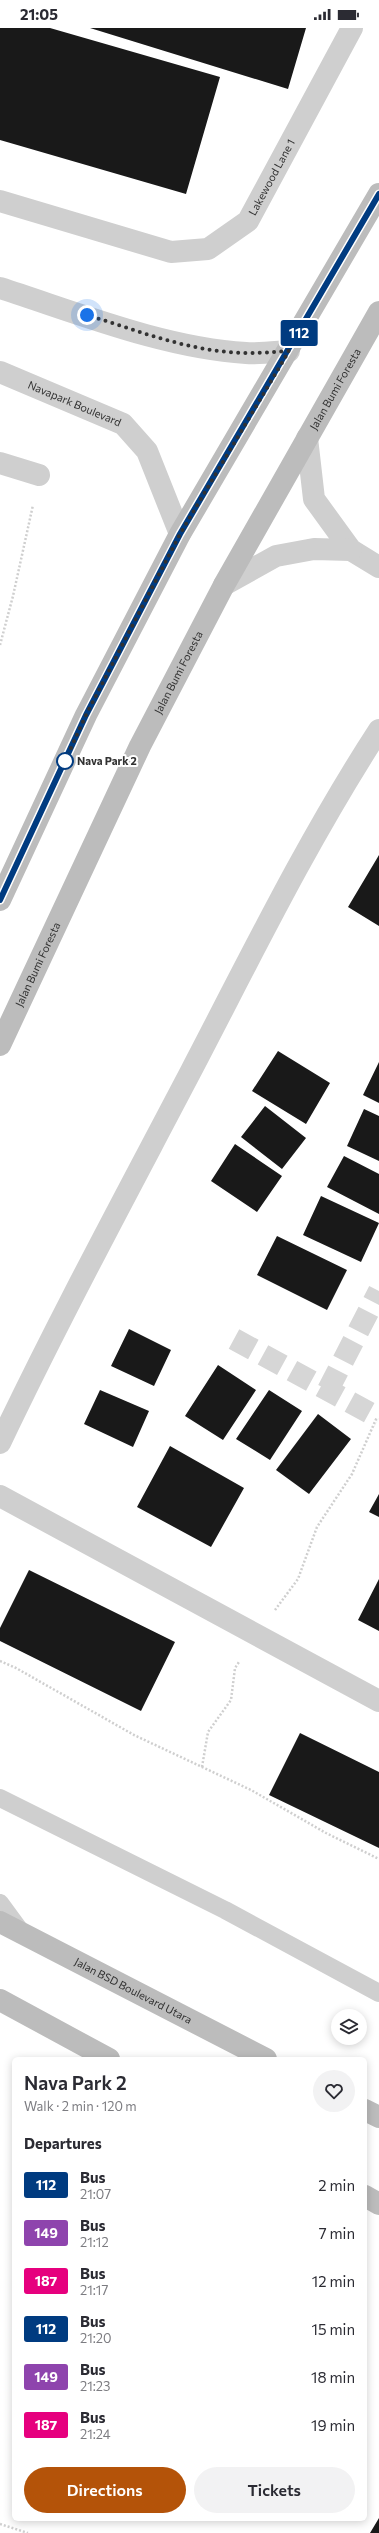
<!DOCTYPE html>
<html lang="en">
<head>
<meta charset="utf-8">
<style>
	:root { --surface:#fff; --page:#f2f2f3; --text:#2b2b33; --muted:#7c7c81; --accent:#b45309 }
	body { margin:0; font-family:Commissioner,sans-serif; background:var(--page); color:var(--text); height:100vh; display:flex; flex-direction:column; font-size:15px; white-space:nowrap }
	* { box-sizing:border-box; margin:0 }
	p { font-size:13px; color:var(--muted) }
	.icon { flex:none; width:22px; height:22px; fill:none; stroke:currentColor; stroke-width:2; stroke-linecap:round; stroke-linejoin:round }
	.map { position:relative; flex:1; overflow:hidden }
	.panel { position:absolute; left:12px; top:2029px; width:355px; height:464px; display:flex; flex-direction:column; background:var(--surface); border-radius:6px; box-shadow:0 2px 10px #0003 }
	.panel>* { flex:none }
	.badge { padding:0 8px; border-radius:3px; font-size:14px; line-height:26px }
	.controls { position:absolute; left:331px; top:1981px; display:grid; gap:8px }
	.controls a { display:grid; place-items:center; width:36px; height:36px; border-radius:50%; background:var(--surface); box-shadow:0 2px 10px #0003; font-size:20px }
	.you { position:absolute; width:20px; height:20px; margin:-10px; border:3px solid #fff; border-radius:50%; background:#1a73e8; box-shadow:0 0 0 6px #1a73e833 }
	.map>.badge { position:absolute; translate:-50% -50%; box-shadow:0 0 0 2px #fff }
	h2 { padding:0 12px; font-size:15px; line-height:36px }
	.round { display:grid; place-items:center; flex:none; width:42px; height:42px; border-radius:21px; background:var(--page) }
	.headline { display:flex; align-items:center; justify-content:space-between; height:68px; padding:0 12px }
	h1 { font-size:19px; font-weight:600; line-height:30px }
	.primary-button { display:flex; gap:8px; margin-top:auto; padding:8px 12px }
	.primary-button a { flex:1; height:46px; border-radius:24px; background:var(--accent); color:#fff; font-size:16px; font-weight:600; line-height:46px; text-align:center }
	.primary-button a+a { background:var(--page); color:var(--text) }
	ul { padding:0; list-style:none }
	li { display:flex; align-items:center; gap:12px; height:48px; padding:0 12px }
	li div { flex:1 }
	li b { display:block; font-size:15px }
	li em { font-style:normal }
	li .badge { min-width:44px; font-weight:700; text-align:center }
	.status { display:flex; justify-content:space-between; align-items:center; height:28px; padding:0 20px; background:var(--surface); direction:ltr }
	.status svg { height:11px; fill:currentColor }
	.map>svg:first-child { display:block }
	.building { fill:#191919 }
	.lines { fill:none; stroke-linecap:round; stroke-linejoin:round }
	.minor-tunnel { stroke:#d6d6d6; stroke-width:22; stroke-dasharray:22 11; stroke-linecap:butt }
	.path { stroke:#cfcfcf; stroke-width:2.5; stroke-dasharray:2 2; stroke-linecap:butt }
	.service { stroke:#cfcfcf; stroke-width:18 }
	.minor { stroke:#cfcfcf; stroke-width:22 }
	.secondary { stroke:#bcbcbc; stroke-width:22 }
	.line-casing { stroke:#fff; stroke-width:9 }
	.line { stroke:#003b80; stroke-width:6 }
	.walk { stroke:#323232; stroke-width:4; stroke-dasharray:0 7.2 }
	.stop-dot { fill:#fff; stroke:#003b80; stroke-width:2 }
	.labels { text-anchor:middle; stroke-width:4; stroke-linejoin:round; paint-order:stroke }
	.street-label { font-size:11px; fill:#323232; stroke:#fff }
	.stop-label { font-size:11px; font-weight:bold; fill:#323232; stroke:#fff; text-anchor:start }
</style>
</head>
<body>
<div class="status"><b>21:05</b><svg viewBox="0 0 49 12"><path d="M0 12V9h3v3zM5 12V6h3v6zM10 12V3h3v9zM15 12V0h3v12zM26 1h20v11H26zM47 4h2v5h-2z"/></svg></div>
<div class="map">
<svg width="379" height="2505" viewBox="0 0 379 2505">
	<rect width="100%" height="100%" fill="#fff"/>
	<path class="building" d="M 0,0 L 50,0 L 220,49 L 186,166 L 0,112 Z
		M 90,0 L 306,0 L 288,61 Z
		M 379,827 L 379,898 L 348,879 Z
		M 278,1023 L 330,1055 L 306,1096 L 252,1063 Z
		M 379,1034 L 379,1075 L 363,1067 Z
		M 265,1078 L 306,1110 L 282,1141 L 241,1109 Z
		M 364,1081 L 379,1088 L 379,1133 L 347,1118 Z
		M 235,1116 L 282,1148 L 257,1184 L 211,1153 Z
		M 344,1128 L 379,1146 L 379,1186 L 327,1159 Z
		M 321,1168 L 379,1195 L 361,1234 L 303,1207 Z
		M 277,1208 L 347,1242 L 327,1282 L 257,1247 Z
		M 129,1301 L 171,1322 L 154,1358 L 111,1338 Z
		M 218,1337 L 256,1362 L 223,1412 L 185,1388 Z
		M 100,1362 L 149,1383 L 133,1419 L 84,1396 Z
		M 269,1362 L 302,1383 L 270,1432 L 236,1411 Z
		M 318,1386 L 351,1411 L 309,1466 L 276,1442 Z
		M 170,1418 L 244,1460 L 211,1519 L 137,1479 Z
		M 379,1466 L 379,1489 L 369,1484 Z
		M 29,1542 L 175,1614 L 141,1683 L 0,1613 L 0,1600 Z
		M 379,1551 L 379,1603 L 358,1592 Z
		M 300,1705 L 379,1744 L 379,1820 L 269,1767 Z
		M 379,2490 L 379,2505 L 370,2505 Z"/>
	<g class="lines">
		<path class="minor-tunnel" d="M 234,1311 L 379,1390
			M 328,1362 L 379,1263"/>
		<path class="path" d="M 0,617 L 13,568 L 33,477
			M 275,1582 L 298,1551 L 317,1499 L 352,1446 L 377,1389
			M 0,1633 L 16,1640 L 134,1707 L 251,1762 L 326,1805 L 379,1831
			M 202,1739 L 208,1704 L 231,1672 L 235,1640 L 239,1634
			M 0,2496 L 28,2505"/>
		<path class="service" d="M 0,1770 L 225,1882 L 379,1965
			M 0,1875 L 22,1905"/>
		<g class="minor">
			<path id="s1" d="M 0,173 L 171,224 L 208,221 L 248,193 L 352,0"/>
			<path d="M 0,260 C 78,285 164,320 246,325 C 260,326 275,324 289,323"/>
			<path id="s2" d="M 0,344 L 123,396 L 147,423 L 180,506"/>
			<path d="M 307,410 L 314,471 L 351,522 L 379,539"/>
			<path d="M 0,435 L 39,447"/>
			<path d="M 224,557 L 276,528 L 314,521 L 351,522"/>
			<path d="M 0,1415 C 60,1289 126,1167 191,1043 C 251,928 308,811 379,702"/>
			<path d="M 0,1468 L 379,1673"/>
		</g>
		<g class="secondary">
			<path d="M 0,872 L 86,687 L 180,506 L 379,166"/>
			<path id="s3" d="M 0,1017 L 140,718 L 224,557 L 379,284"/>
			<path id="s4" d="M 0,1894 L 266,2031"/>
			<path d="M 0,1972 L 109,2031"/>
			<path d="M 365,2082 L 379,2089"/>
			<path d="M 365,2168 L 379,2176"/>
		</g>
	</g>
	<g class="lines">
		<g class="line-casing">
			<path id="line" d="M 0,872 L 86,687 L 180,506 L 379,166"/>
		</g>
		<use href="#line" class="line"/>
		<path class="walk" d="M 65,733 L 86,687 L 180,506 L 289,323 C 275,324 262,325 249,325 C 193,325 139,303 87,287"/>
	</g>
	<circle class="stop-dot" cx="65" cy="733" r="8"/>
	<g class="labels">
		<g class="street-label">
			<text dy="4" stroke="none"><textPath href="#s1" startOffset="314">Lakewood Lane 1</textPath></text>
			<text dy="4" stroke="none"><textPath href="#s3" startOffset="737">Jalan Bumi Foresta</textPath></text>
			<text dy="4" stroke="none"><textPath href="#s2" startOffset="81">Navapark Boulevard</textPath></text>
			<text dy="4" stroke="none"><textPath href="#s3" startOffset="413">Jalan Bumi Foresta</textPath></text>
			<text dy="4" stroke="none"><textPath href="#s3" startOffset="89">Jalan Bumi Foresta</textPath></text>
			<text dy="4" stroke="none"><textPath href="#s4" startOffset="150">Jalan BSD Boulevard Utara</textPath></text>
		</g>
		<g class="stop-label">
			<text x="77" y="737">Nava Park 2</text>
		</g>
	</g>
</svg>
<div class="controls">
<a><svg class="icon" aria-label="layers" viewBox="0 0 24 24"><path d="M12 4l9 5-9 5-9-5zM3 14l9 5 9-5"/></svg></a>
</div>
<div class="you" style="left:87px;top:287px"></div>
<b class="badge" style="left:299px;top:305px;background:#003b80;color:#fff">112</b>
<section class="panel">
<div class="headline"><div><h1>Nava Park 2</h1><p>Walk · 2 min · 120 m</p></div><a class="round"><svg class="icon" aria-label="heart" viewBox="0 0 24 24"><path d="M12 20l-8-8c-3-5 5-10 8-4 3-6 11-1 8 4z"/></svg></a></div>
<h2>Departures</h2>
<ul>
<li><span class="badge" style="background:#003b80;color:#fff">112</span><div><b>Bus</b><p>21:07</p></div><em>2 min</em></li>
<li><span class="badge" style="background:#8e44ad;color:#fff">149</span><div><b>Bus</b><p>21:12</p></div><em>7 min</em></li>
<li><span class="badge" style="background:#e6007e;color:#fff">187</span><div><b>Bus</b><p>21:17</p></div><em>12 min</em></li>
<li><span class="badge" style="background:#003b80;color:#fff">112</span><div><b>Bus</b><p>21:20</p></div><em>15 min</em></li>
<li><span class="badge" style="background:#8e44ad;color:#fff">149</span><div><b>Bus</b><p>21:23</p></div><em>18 min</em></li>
<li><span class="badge" style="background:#e6007e;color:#fff">187</span><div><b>Bus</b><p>21:24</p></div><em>19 min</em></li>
</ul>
<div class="primary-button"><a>Directions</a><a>Tickets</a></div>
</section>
</div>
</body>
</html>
